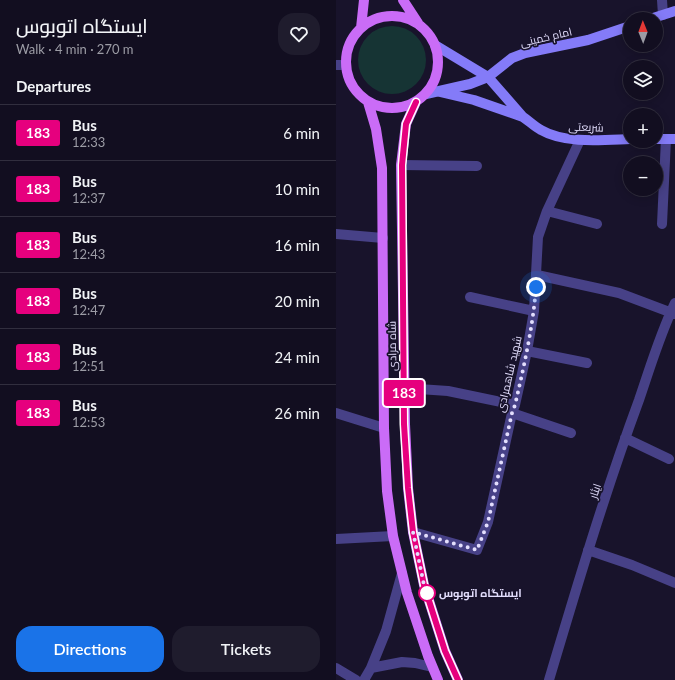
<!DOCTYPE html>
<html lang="en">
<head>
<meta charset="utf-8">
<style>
	:root { --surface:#120e20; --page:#1f1c2d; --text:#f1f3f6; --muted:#9c9ca5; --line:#312e3e; --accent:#1a73e8 }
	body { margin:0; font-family:Lato,Cairo,sans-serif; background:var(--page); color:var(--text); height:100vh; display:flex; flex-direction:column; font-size:15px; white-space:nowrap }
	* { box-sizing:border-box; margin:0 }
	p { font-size:13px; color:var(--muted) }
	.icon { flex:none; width:22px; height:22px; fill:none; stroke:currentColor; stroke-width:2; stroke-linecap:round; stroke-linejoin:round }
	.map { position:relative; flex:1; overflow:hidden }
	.drawer { display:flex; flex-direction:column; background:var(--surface); width:336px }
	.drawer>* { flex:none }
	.badge { padding:0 8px; border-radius:3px; font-size:14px; line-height:26px }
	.needle { width:26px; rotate:359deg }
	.tools { position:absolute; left:287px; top:12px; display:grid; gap:8px }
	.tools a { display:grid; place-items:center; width:40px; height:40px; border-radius:50%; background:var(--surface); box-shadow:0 2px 10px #0003,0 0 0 1px var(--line); font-size:20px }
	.you { position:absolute; width:20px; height:20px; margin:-10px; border:3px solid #fff; border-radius:50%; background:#1a73e8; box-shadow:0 0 0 6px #1a73e833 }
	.map>.badge { position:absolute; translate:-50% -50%; box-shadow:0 0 0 2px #fff }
	h2 { padding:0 16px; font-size:15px; line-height:36px }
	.round { display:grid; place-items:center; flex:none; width:42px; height:42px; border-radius:16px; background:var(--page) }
	.summary { display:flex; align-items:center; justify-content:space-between; height:68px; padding:0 16px }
	h1 { font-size:19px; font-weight:600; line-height:30px }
	.action { display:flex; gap:8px; margin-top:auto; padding:8px 16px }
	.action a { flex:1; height:46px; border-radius:16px; background:var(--accent); color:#fff; font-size:16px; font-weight:600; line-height:46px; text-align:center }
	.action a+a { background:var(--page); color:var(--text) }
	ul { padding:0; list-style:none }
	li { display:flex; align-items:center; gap:12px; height:56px; padding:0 16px; border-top:1px solid var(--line) }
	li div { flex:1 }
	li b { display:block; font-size:15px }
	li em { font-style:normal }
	li .badge { min-width:44px; font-weight:700; text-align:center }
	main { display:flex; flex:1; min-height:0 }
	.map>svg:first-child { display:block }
	.green { fill:#163434 }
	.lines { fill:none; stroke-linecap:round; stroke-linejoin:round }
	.minor { stroke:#474187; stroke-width:10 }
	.tertiary { stroke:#474187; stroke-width:10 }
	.secondary { stroke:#847bf8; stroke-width:10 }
	.primary { stroke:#ca6cf7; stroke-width:10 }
	.line-casing { stroke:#fff; stroke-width:9 }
	.line { stroke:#e6007e; stroke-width:6 }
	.walk { stroke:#e3defd; stroke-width:4; stroke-dasharray:0 7.2 }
	.stop-dot { fill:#fff; stroke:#e6007e; stroke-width:2 }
	.labels { text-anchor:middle; stroke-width:3.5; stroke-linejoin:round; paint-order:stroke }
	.street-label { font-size:11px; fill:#e3defd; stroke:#18132b }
	.stop-label { font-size:11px; font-weight:bold; fill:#e3defd; stroke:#18132b; text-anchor:start }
</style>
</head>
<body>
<main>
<section class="drawer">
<div class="summary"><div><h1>ایستگاه اتوبوس</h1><p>Walk · 4 min · 270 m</p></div><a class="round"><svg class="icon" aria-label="heart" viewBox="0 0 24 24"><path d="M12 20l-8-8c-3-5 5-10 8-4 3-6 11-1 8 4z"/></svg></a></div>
<h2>Departures</h2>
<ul>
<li><span class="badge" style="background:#e6007e;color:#fff">183</span><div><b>Bus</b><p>12:33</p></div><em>6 min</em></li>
<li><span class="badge" style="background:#e6007e;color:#fff">183</span><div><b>Bus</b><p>12:37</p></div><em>10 min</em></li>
<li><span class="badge" style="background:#e6007e;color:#fff">183</span><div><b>Bus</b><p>12:43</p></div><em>16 min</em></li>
<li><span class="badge" style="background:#e6007e;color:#fff">183</span><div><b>Bus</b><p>12:47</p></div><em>20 min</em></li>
<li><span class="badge" style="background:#e6007e;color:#fff">183</span><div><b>Bus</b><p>12:51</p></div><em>24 min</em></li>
<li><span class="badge" style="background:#e6007e;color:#fff">183</span><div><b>Bus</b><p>12:53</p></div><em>26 min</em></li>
</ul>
<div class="action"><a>Directions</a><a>Tickets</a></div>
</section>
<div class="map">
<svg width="339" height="680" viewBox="0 0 339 680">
	<rect width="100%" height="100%" fill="#18132b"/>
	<path class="green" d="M22 60a34 34 0 1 1 68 0a34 34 0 1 1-68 0Z"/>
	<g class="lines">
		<path class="minor" d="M 326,0 L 327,15
			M 65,165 L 141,166
			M 211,211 L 261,224
			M 326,224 L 330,139
			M 0,234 L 47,238
			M 201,275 L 283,293 L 339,314
			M 134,297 L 198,311
			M 191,351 L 251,363
			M 68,388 L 112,391 L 179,405
			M 0,413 L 48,428
			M 176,413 L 235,433
			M 289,438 L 333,459
			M 77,532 L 141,550 L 152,522 L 176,413 L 179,405 L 191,351 L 198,311 L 202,237 L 211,211 L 244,140
			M 0,539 L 57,536
			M 252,550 L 296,565 L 339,583
			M 66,573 L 50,631 L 35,668 L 66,662 L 79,663 L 96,667
			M 0,668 L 20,680
			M 28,680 L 35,668
			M 213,680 C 241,586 269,492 303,400 C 314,368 324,334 339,303"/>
		<path class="tertiary" d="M 0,65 L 10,65"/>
		<path class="secondary" d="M 314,19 L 339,11
			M 99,45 L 152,77 L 187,117 L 138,100 L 104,92
			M 90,94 L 134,84 L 152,77 L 176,58 L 189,53 L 252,40 L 294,26
			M 187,117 C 193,121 199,127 205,130 C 229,144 267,140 294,139
			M 320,139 L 339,139"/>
		<path class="primary" d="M 67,0 L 82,23
			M10 62a46 46 0 1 1 92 0a46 46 0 1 1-92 0Z
			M 25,28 L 28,0
			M 32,102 L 40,129 L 46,168 L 48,428 L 51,491 L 57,536 L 71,593 L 92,656 L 102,680
			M 80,102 L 70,124 L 65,165 L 69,424 L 72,488 L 77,532 L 88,585 L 109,651 L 122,680"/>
	</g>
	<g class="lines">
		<g class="line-casing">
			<path id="line" d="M 80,102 L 70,124 L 66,165 L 68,424 L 72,488 L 77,532 L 88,585 L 109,651 L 122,680"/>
		</g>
		<use href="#line" class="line"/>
		<path class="walk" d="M 91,593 L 92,598 L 88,585 L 77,532 L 141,550 L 152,522 L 176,413 L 179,405 C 188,366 197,327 200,287"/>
	</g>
	<circle class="stop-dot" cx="91" cy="593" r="8"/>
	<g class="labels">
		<g class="street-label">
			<text transform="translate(210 37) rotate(-13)" y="4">امام خمینی</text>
			<text transform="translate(250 127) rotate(2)" y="4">شریعتی</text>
			<text transform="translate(56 346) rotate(-91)" y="4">شاه مرادی</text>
			<text transform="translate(173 374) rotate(-77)" y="4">شهید شاهمرادی</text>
			<text transform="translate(259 491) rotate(-71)" y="4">ایثار</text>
		</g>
		<g class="stop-label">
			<text x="103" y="597">ایستگاه اتوبوس</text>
		</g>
	</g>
</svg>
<div class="tools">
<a><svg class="needle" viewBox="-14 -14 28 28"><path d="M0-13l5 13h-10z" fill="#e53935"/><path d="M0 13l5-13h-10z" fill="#9c9ca5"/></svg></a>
<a><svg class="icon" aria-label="layers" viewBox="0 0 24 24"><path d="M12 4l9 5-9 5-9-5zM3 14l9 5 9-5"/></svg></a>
<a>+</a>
<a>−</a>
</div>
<div class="you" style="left:200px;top:287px"></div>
<b class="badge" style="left:68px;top:393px;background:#e6007e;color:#fff">183</b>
</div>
</main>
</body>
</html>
